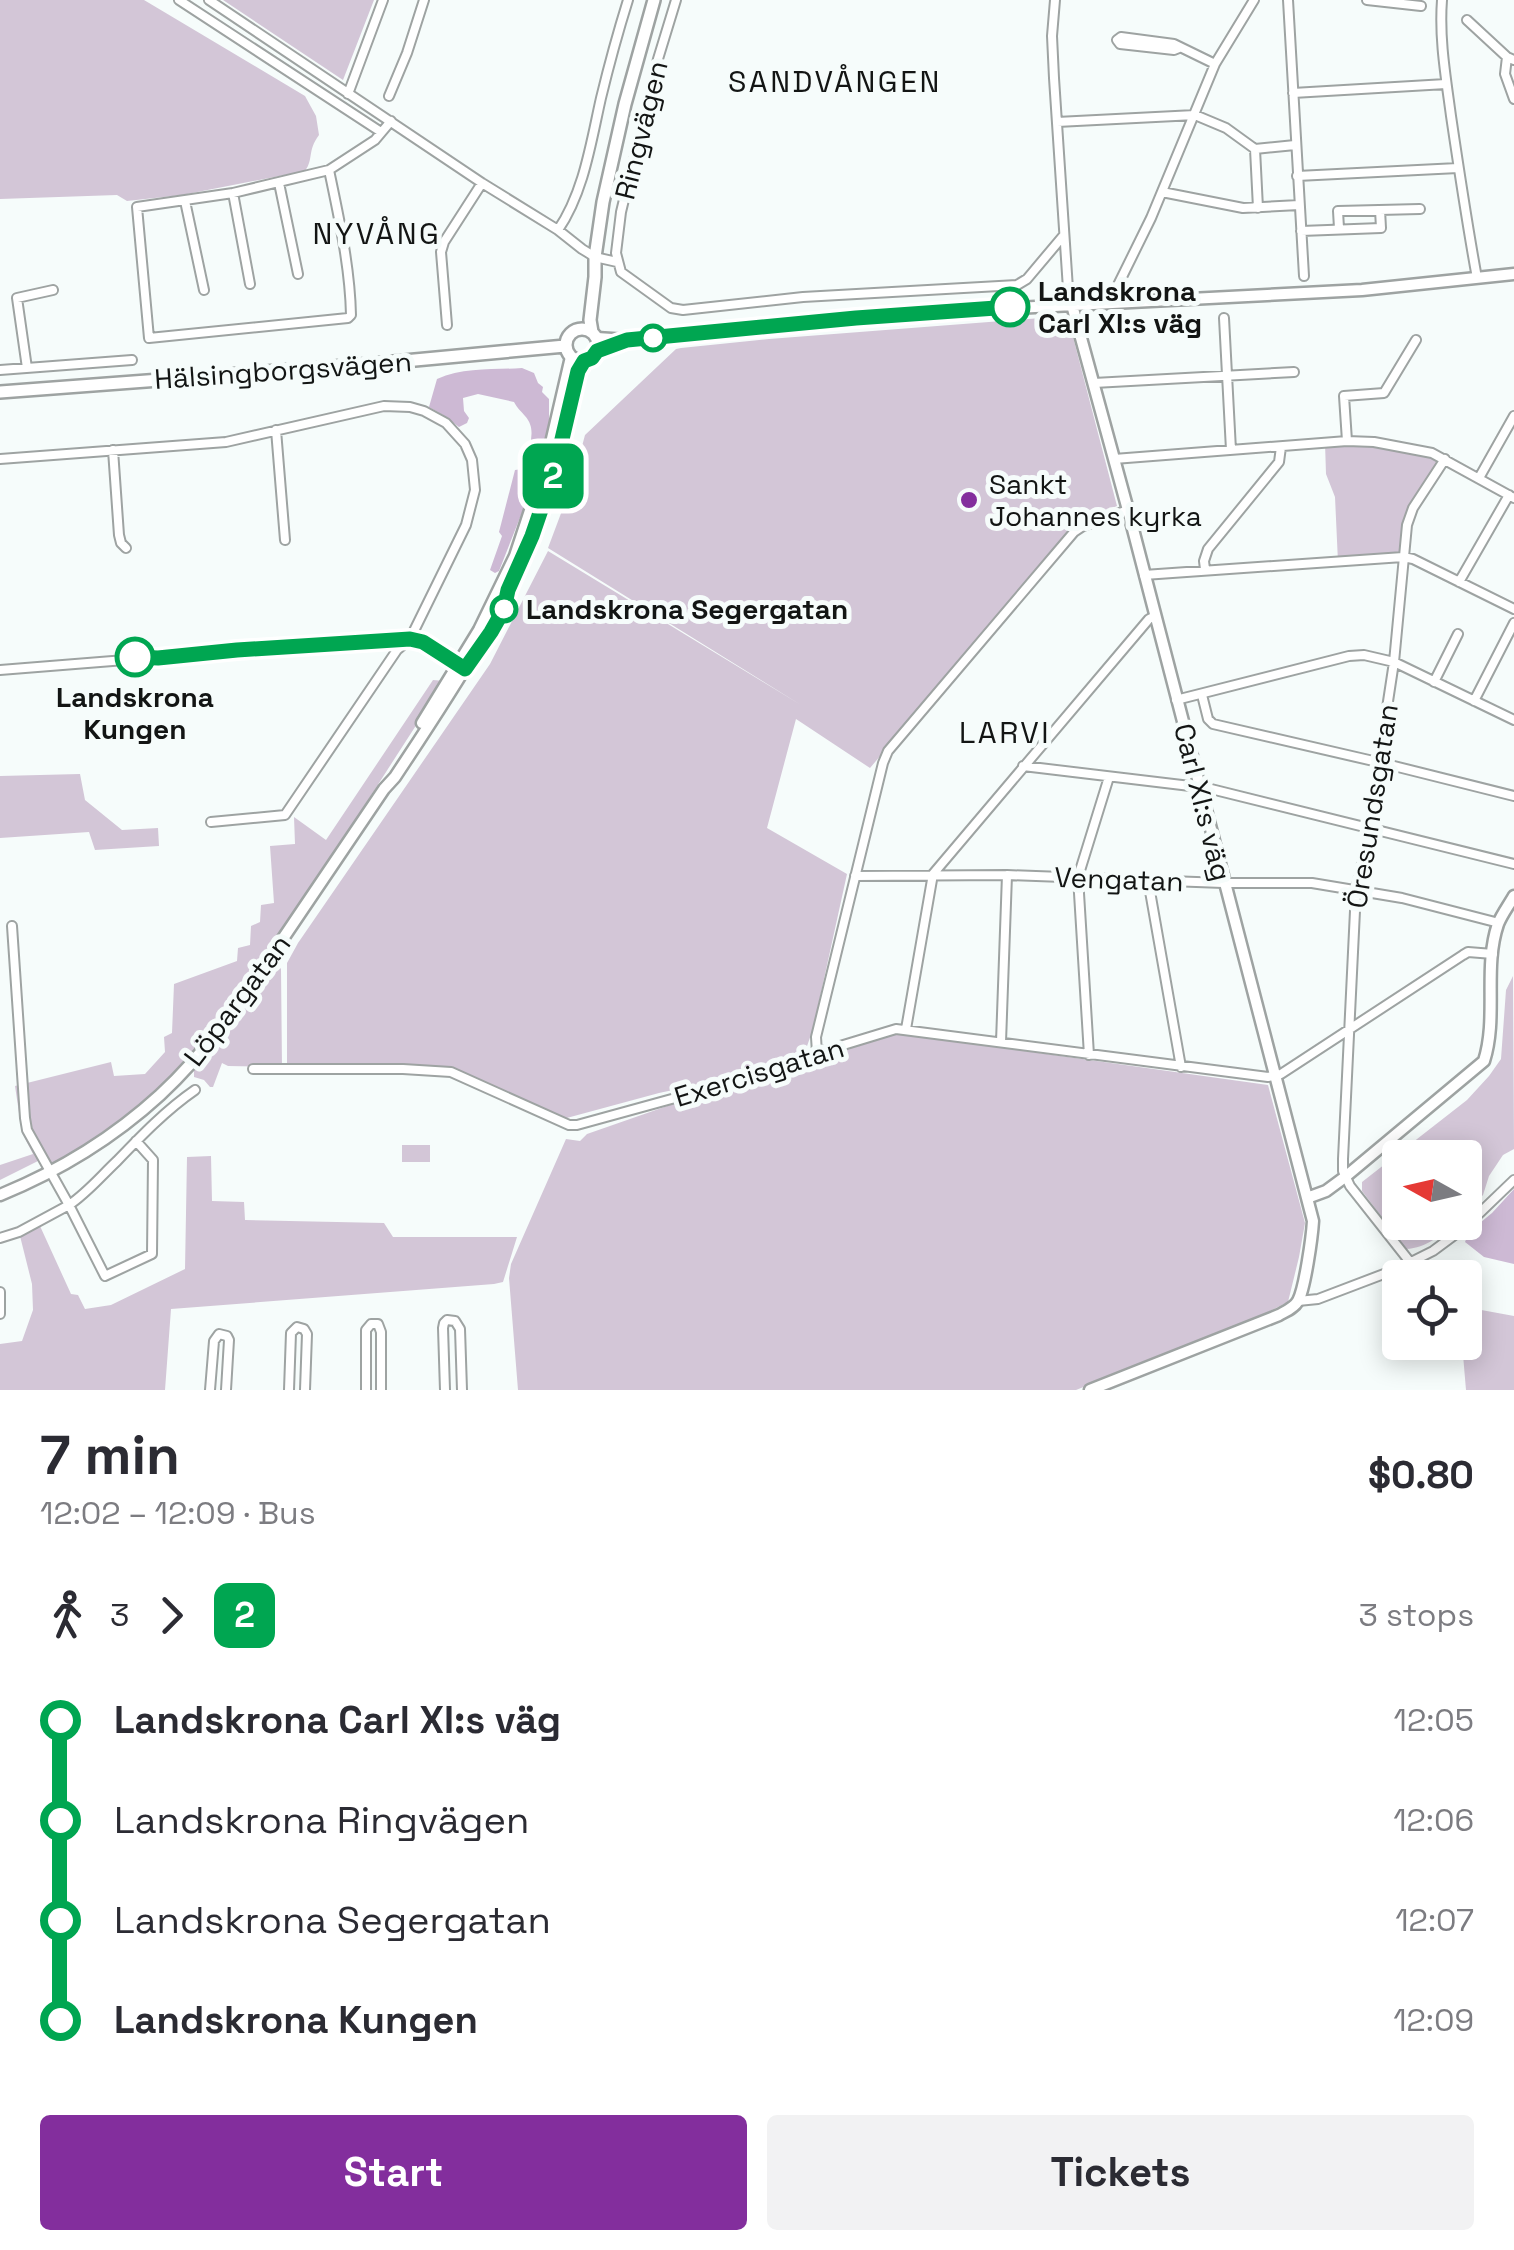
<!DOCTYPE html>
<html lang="en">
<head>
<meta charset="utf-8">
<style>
	:root { --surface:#fff; --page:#f2f2f3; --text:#2b2b33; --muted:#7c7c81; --accent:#832e9d }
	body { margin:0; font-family:"Space Grotesk",sans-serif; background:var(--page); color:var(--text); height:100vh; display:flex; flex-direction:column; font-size:38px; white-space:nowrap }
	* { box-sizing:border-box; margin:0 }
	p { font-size:32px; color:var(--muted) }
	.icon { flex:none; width:55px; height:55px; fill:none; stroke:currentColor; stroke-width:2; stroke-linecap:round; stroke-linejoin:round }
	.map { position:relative; height:1390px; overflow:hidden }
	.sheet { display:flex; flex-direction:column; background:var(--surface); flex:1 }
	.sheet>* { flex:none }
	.badge { padding:0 20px; border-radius:15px; font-size:35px; line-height:65px }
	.needle { width:65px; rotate:278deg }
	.buttons { position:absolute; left:1382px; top:1140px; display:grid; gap:20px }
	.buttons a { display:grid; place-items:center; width:100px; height:100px; border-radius:10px; background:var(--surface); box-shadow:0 5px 25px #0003; font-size:50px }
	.map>.badge { position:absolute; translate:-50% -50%; box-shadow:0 0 0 5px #fff }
	.legs { display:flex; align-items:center; gap:15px; height:110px; padding:0 40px; font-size:32px }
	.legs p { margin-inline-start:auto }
	.headline { display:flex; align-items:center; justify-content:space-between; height:170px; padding:0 40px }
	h1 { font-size:55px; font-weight:700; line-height:75px }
	.button { display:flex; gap:20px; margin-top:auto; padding:20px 40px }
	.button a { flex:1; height:115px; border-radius:10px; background:var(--accent); color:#fff; font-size:40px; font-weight:700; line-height:115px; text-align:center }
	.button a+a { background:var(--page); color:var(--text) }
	ul { padding:0 40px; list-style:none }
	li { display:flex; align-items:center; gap:35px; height:100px; font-size:38px }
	li i { display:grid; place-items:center; width:15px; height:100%; margin:0 12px; background:currentColor }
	li i::after { content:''; width:25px; height:25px; margin:-12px; border:8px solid; border-radius:50%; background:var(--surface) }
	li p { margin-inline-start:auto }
	li:first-child i { background:linear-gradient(#0000 50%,currentColor 0) }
	li:last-child i { background:linear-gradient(currentColor 50%,#0000 0) }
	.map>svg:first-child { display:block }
	.green { fill:#d3c6d7 }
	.forest { fill:#cdb9d4 }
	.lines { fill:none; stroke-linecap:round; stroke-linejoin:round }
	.minor-casing { stroke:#9ea3a2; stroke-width:12 }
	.tertiary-casing { stroke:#9ea3a2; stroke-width:15 }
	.secondary-casing { stroke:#9ea3a2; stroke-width:16 }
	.minor { stroke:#fff; stroke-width:8 }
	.tertiary { stroke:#fff; stroke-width:10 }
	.secondary { stroke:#fff; stroke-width:11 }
	.line-1-casing { stroke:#fff; stroke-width:22 }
	.line-1 { stroke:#00a651; stroke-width:15 }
	.stop-1-dot { fill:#fff; stroke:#00a651; stroke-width:5 }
	.poi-dot { fill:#832e9d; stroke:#f6fcfb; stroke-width:4 }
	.labels { text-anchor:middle; stroke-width:10; stroke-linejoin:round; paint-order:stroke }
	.street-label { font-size:28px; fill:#131514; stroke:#f6fcfb }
	.stop-label { font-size:28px; font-weight:bold; fill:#131514; stroke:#f6fcfb; text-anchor:start }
	.poi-label { font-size:28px; fill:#131514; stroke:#f6fcfb; text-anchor:start }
	.neighbourhood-label { font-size:30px; letter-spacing:2.5px; fill:#131514; stroke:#f6fcfb }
</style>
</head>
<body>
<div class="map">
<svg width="1514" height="1390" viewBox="0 0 1514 1390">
	<rect width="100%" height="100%" fill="#f6fcfb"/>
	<path class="green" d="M 0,0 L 144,0 L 305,96 L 316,116 L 319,135 C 307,151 314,159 305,171 L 182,195 L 127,201 L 117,195 L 0,199 Z
		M 223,0 L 374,0 L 343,80 Z
		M 1041,318 L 1073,337 L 1117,506 L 1084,520 L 1072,530 L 870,768 L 796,719 L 767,828 L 847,874 L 813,1029 L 806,1049 L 725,1079 L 659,1093 L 563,1119 L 445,1067 L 287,1065 L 287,963 L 298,943 L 490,664 L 548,551 L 801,705 L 548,548 L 572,484 L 585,435 L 676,349 L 681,348 L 769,339 Z
		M 1374,442 L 1445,459 L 1413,508 L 1403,557 L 1338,562 L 1335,497 L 1326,474 L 1325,443 Z
		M 433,680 L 445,681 C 392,761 342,843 288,923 C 262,963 236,1005 205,1041 C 163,1091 108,1131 52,1165 L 46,1157 L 0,1180 L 0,1165 L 33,1154 L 22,1133 L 15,1086 L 111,1062 L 114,1076 L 145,1074 L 165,1052 L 164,1037 L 172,1033 L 174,984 L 237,961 L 238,948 L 250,945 L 251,926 L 260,922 L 261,905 L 274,903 L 270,846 L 295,844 L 294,817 L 326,840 Z
		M 80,774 L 85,800 L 122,830 L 158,828 L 159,846 L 95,850 L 89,832 L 0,838 L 0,776 Z
		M 276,962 L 281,969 L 282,1067 L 228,1066 L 222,1063 L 213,1087 L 210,1087 L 204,1080 L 194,1077 L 194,1070 L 226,1034 Z
		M 1513,976 L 1514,1149 L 1503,1155 L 1489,1176 L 1483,1195 L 1465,1215 L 1465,1158 L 1400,1158 L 1400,1222 L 1455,1223 C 1440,1235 1427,1248 1406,1249 L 1362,1191 L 1362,1182 L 1467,1100 L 1489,1076 L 1501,1059 L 1506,990 Z
		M 896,1033 L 1268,1085 L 1305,1223 L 1299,1257 L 1288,1302 L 1256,1318 L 1076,1390 L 518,1390 L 509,1278 L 511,1264 L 566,1139 L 580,1141 L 587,1134 L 693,1097 L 745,1083 Z
		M 402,1145 L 430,1145 L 430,1162 L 402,1162 Z
		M 211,1156 L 212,1201 L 244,1202 L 245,1220 L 384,1223 L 393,1237 L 517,1237 L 503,1282 L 494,1284 L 171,1309 L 165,1390 L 0,1390 L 0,1344 L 22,1341 L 33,1310 L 32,1284 L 20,1236 L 40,1226 L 71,1294 L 78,1295 L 85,1309 L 111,1305 L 185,1269 L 187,1157 Z
		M 1465,1307 L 1514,1316 L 1514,1390 L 1466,1390 L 1462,1343 L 1465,1342 Z"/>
	<path class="forest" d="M 522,368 L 534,373 L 538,383 L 543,387 L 542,392 L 549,399 L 549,427 L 536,467 L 531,465 L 528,459 C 529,444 537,429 525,416 C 521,411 517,408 514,402 L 478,394 L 463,398 L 464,411 L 469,418 L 467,423 L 459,427 L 443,415 L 429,407 L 437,379 C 464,367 493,370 522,368 Z
		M 522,469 L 534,482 L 499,571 L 495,573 L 490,570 L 502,536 L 499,532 L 515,470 Z
		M 1514,1189 L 1514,1264 L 1484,1257 L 1465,1242 L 1469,1232 L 1492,1213 Z"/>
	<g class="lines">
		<g class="minor-casing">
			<path id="minor" d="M 179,0 L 381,132
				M 209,0 L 482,183 L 558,230 L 582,249 L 595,257 L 617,262
				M 676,0 L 658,59 L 621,212 L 616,253 L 621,272 L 671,308 L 683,310 L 803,297 L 1017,285 L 1027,279 L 1064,235
				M 1055,0 L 1052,36 L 1054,78 L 1068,289 L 1072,305
				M 1288,0 L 1304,276
				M 1367,0 L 1421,6
				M 1442,0 C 1439,39 1446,78 1451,116 C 1459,170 1467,224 1477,278
				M 1467,20 L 1507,57 L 1514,60
				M 1179,48 L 1174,50 L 1120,44 L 1117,40 L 1121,37 L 1174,44 L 1215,64
				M 1507,57 L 1505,74 L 1514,99
				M 1293,93 L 1446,84
				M 348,94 L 383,0
				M 389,96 L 407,53 L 424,0
				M 1057,122 L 1195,115 L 1226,128 L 1255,149 L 1295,145
				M 1255,149 L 1258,208
				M 329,170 C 339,218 350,267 351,315 L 348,318 L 149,338 L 137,207 L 233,193 L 329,170 L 375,140 L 391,121
				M 1297,176 L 1458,168
				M 279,183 L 298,274
				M 1162,192 L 1243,208 L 1299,205
				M 233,193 L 250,284
				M 185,201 L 204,290
				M 1339,228 L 1338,211 L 1420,209
				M 558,230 C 584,192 591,142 601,98 C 609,65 618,32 628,0
				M 1301,231 L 1381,228 L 1380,210
				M 1118,285 L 1151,218 L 1215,64 L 1254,0
				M 1224,318 L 1231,450
				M 447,325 L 441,252 L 444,242 L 482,183
				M 27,368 L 17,298 L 53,290
				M 0,370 L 132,360
				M 1094,383 L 1294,372
				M 276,430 L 285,540
				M 1347,441 L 1344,396 L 1384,393 L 1416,340
				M 113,450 L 119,535 L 121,543 L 126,548
				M 0,459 L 226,442 L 384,406 L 410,407 L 424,411 L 446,423 L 465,444 L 472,460 L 475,490 L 466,525 L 410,639 L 397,650 L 285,815 L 211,822
				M 1114,459 L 1347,441 L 1374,442 L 1432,453 L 1514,498
				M 1479,478 L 1514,416
				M 1205,569 L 1204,561 L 1208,549 L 1279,462 L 1281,447
				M 1144,575 L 1403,557 L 1413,559 L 1514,609
				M 1459,582 L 1509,495
				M 0,670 L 125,660 C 146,654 172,656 194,654 C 265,647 338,639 410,639 L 423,642 L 461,667
				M 1434,682 L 1458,634
				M 1202,695 L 1208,719 L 1213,724 L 1382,763 L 1514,796
				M 1176,700 L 1349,656 L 1364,655 L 1394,662 L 1514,720
				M 1474,701 L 1514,623
				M 1023,766 L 1207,788 L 1514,864
				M 855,876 L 1007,875 L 1223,883 L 1312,883 L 1402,898 L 1499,923
				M 1148,880 L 1181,1067
				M 906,1029 L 933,874 L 1149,619 L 1155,616
				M 1001,1042 L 1007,875
				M 817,1053 L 816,1037 L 883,763 L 888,751 L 1074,532 L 1083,526 L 1128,510
				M 1089,1055 L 1078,877 L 1109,777
				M 253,1069 L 403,1069 L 451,1072 L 569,1125 L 577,1125 L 748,1078 L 795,1064 L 817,1053 L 896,1029 L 1268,1077 L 1281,1074 L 1463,955 L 1468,952 L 1493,954
				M 136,1141 L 153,1160 L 152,1254 L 105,1276 L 69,1205 C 87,1193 101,1176 117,1161 C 141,1136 166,1110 195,1090
				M 0,1238 L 19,1232 L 69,1205 L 27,1130 L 25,1118 L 12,926
				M 1410,1262 L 1350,1186 L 1343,1171 L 1343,1159 L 1356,890 L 1383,772 L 1380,754 L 1394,662 L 1407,525 L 1413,508 L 1445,459
				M 0,1292 L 0,1314
				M 1298,1301 L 1318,1299 L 1397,1269 L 1433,1251 L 1464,1228 L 1514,1180
				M 210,1390 L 214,1341 L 219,1334 L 227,1336 L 229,1340 L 226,1390
				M 289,1390 L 291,1333 L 297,1327 L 304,1329 L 307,1334 L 305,1390
				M 366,1390 L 366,1330 L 371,1324 L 378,1324 L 381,1332 L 381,1390
				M 445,1390 L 443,1328 L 444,1323 L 447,1320 L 455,1321 L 460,1329 L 462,1390"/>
		</g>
		<g class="tertiary-casing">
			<path id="tertiary" d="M 1072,305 L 1128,510 L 1313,1221 C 1312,1237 1305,1288 1298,1301 C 1294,1308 1286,1311 1279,1315 L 1090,1390
				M 597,338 L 627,340 L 920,313 L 1362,290 L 1514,274
				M 597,351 L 621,342
				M 422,723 L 479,630 L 515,556 L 548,456 L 571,357
				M 0,1195 C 59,1171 113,1138 160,1095 C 209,1050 245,995 282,940 C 316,890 350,839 384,789 L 395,777 C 447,698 501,619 534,530 C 546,499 556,467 564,435 C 570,410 572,383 584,361
				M 1307,1198 L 1326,1191 L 1345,1177 L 1484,1061 C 1498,1017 1483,968 1498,924 C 1502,914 1509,905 1514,896"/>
		</g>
		<g class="secondary-casing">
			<path id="secondary" d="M566 345a16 16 0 1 1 32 0a16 16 0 1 1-32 0Z
				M 592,332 L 590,320 L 595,277 L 595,257 L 603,202 L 625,104 L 654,0
				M 0,392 L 372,364 L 565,346"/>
		</g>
		<use href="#minor" class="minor"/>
		<use href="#tertiary" class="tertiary"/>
		<use href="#secondary" class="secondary"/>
	</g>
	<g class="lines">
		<g class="line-1-casing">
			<path id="line-1" d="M 135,657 L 158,658 L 237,650 L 410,639 L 423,642 L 465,669 L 491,632 L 504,609 L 508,590 L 532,536 L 555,469 L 578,371 L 584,361 L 592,358 L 597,351 L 627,340 L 856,318 L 1010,307"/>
		</g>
		<use href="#line-1" class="line-1"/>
	</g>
	<g class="stop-1-dot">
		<circle cx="1010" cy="307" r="18"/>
		<circle cx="653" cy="338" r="12"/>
		<circle cx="504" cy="609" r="12"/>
		<circle cx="135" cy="657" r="18"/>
	</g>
	<circle class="poi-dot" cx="969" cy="500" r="10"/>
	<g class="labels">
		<g class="street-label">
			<text transform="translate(641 130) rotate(-76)" y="10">Ringvägen</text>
			<text transform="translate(283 370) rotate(-4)" y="10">Hälsingborgsvägen</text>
			<text transform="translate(1203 802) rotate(76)" y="10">Carl XI:s väg</text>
			<text transform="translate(1372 806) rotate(-81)" y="10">Öresundsgatan</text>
			<text transform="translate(1119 879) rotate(2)" y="10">Vengatan</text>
			<text transform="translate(237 1000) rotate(-53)" y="10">Löpargatan</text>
			<text transform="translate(759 1072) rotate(-17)" y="10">Exercisgatan</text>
		</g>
		<g class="stop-label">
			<text x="1038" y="301">Landskrona<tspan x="1038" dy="32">Carl XI:s väg</tspan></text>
			<text x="526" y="619">Landskrona Segergatan</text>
			<text x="135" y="707" text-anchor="middle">Landskrona<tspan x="135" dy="32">Kungen</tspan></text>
		</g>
		<g class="poi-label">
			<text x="989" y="494">Sankt<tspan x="989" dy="32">Johannes kyrka</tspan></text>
		</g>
		<g class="neighbourhood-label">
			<text x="835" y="92">SANDVÅNGEN</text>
			<text x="377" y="244">NYVÅNG</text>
			<text x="1005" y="743">LARVI</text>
		</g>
	</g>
</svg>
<div class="buttons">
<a><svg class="needle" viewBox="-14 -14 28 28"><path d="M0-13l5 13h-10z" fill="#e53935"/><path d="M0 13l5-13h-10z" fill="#7c7c81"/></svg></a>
<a><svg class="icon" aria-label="locate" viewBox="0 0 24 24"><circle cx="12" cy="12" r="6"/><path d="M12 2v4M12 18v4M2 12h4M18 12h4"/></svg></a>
</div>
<b class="badge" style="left:553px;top:476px;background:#00a651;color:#fff">2</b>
</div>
<section class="sheet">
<div class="headline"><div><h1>7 min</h1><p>12:02 – 12:09 · Bus</p></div><b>$0.80</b></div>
<div class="legs"><svg class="icon" aria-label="walk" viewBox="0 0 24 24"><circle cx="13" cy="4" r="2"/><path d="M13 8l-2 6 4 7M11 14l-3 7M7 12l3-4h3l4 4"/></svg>3<svg class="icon" aria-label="forward" viewBox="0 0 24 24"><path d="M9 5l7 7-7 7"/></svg><b class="badge" style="background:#00a651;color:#fff">2</b><p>3 stops</p></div>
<ul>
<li><i style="color:#00a651"></i><b>Landskrona Carl XI:s väg</b><p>12:05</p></li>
<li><i style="color:#00a651"></i><span>Landskrona Ringvägen</span><p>12:06</p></li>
<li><i style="color:#00a651"></i><span>Landskrona Segergatan</span><p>12:07</p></li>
<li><i style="color:#00a651"></i><b>Landskrona Kungen</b><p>12:09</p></li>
</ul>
<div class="button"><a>Start</a><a>Tickets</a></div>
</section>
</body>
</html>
